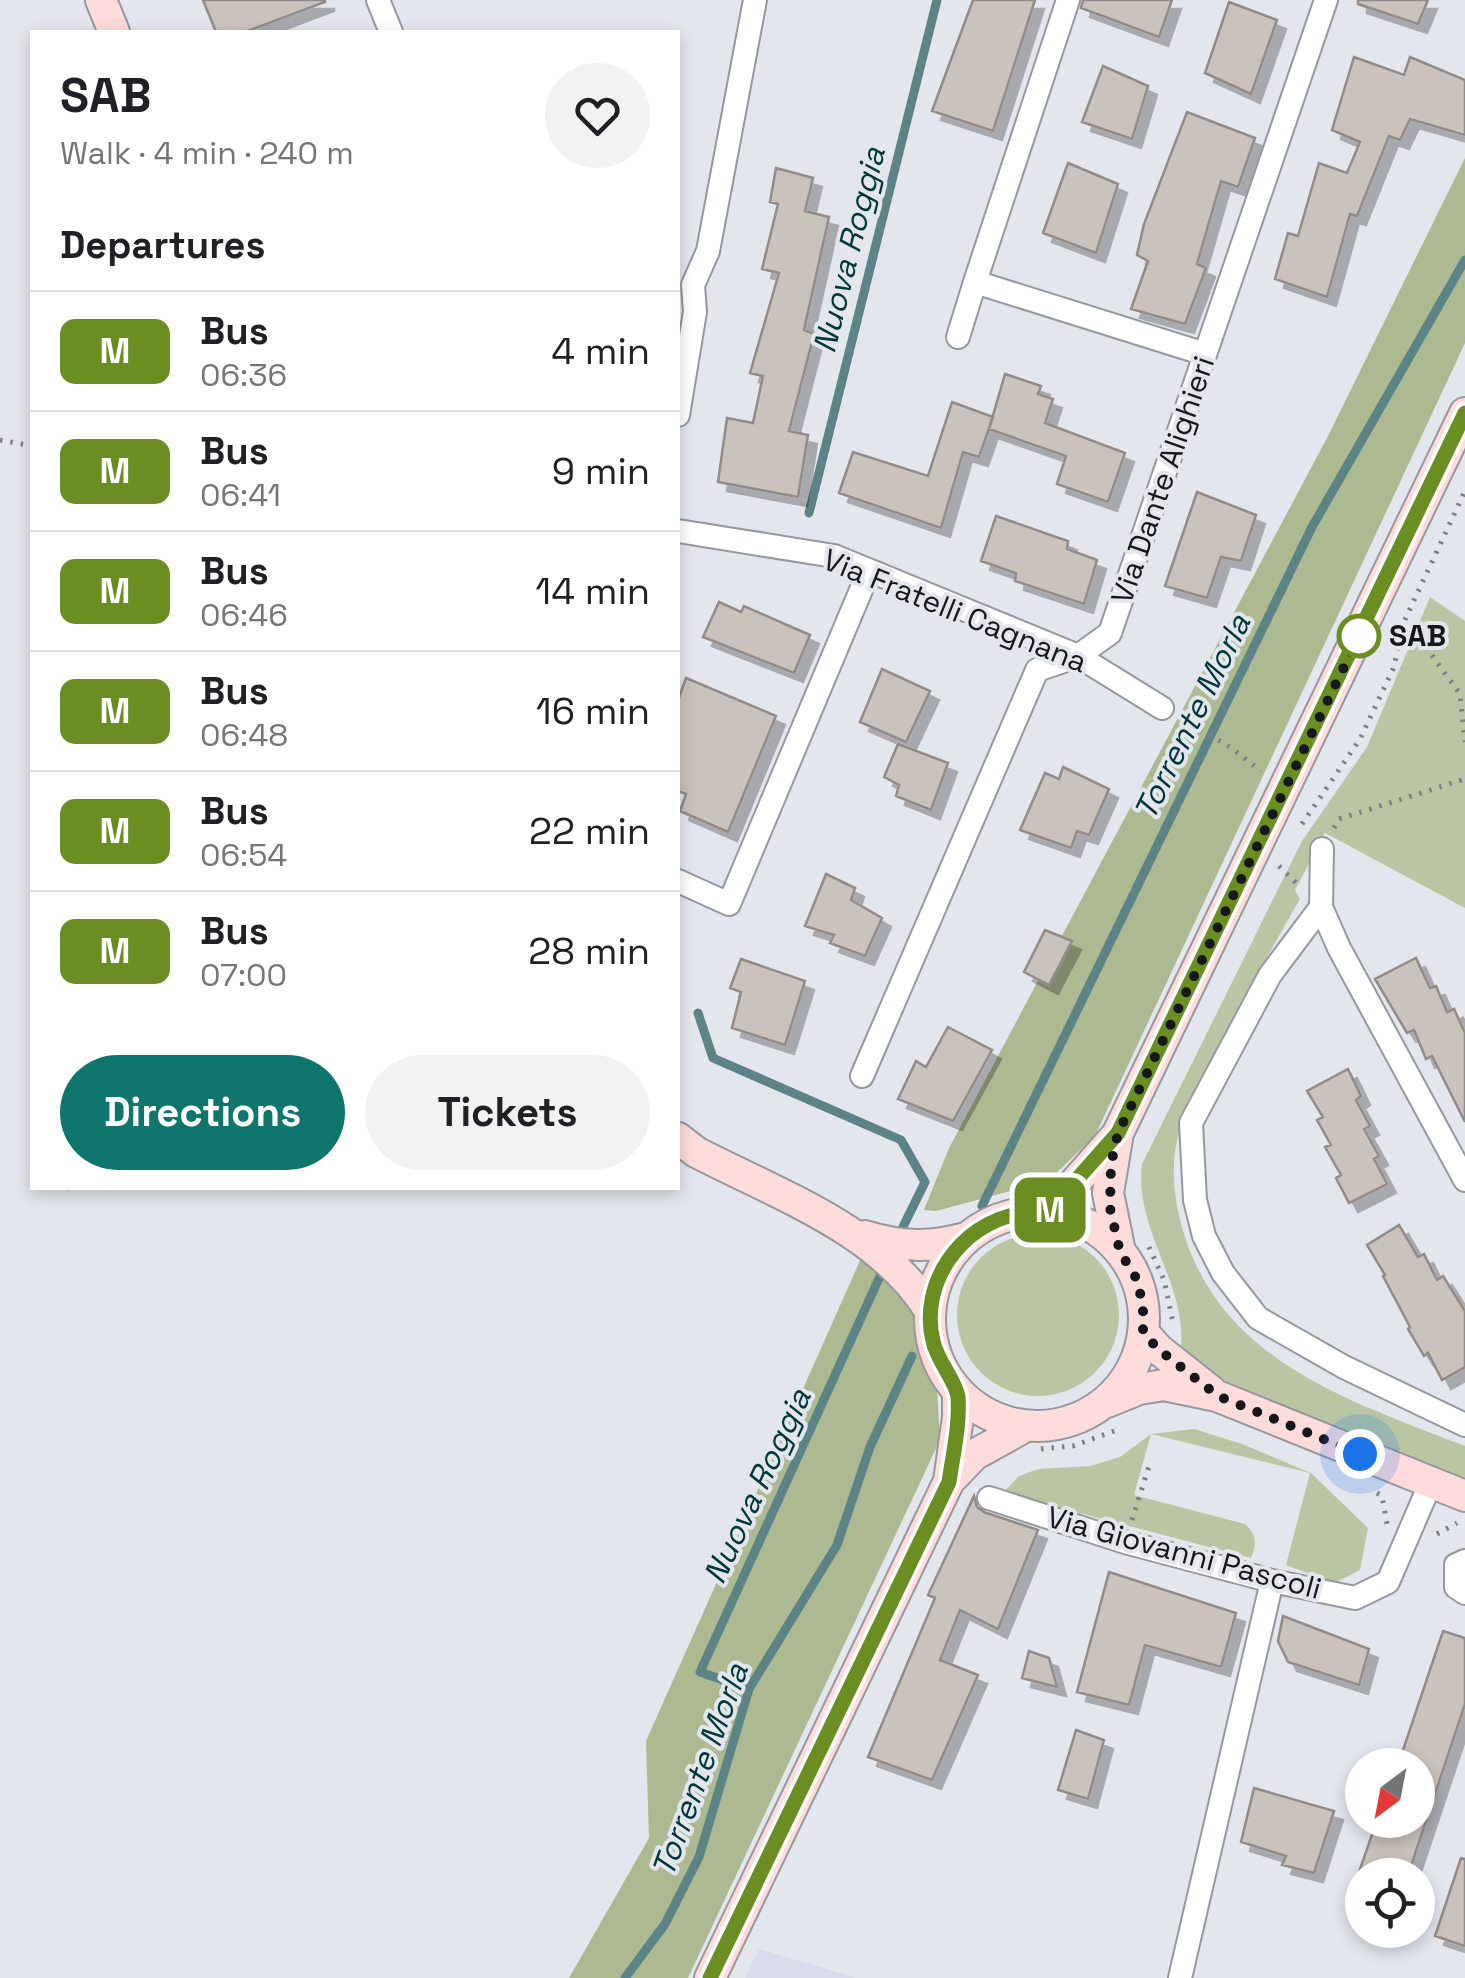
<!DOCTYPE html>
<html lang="en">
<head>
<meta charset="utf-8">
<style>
	:root { --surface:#fff; --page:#f2f2f2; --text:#202124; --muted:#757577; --line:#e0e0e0; --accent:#0f766e }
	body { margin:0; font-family:"Space Grotesk",sans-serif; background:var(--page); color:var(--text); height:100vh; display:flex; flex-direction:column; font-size:38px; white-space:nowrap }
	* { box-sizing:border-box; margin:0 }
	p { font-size:32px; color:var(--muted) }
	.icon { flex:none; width:55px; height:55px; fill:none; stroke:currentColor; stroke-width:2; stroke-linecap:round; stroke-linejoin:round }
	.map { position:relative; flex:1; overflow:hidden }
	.sheet { position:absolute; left:30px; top:30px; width:650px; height:1160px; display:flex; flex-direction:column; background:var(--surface); border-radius:0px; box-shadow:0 5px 15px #0003 }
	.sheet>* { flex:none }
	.badge { padding:0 20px; border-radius:15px; font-size:35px; line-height:65px }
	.needle { width:65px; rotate:212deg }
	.fabs { position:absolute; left:1345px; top:1748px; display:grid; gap:20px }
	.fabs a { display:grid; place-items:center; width:90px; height:90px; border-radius:50%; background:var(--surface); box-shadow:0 5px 15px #0003; font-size:50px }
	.you { position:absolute; width:50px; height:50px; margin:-25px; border:8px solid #fff; border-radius:50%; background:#1a73e8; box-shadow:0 0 0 15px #1a73e833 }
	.map>.badge { position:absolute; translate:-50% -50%; box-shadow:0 0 0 5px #fff }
	h2 { padding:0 30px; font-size:38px; line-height:90px }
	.round { display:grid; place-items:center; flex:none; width:105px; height:105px; border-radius:52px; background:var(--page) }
	.head { display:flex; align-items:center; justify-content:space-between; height:170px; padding:0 30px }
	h1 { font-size:48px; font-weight:700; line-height:75px }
	.primary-button { display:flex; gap:20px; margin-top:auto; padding:20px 30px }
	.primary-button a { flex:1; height:115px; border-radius:60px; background:var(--accent); color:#fff; font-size:40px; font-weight:700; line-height:115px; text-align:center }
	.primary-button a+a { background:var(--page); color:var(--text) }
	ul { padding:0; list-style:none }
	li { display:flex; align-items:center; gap:30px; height:120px; padding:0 30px; border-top:2px solid var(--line) }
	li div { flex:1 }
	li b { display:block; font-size:38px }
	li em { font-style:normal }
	li .badge { min-width:110px; font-weight:700; text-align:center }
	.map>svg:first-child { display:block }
	.built { fill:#d7dbea }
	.green { fill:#bac6a3 }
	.forest { fill:#adba91 }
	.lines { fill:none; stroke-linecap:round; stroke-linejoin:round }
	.stream { stroke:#5c8486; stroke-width:9 }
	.building { fill:#c9c2bd; stroke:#928b87; stroke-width:2.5; filter:url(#shadow) }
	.street-casing { stroke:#96989f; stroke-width:26 }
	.secondary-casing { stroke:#96989f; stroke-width:34 }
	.path { stroke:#7e7f84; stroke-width:5; stroke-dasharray:2.5 8; stroke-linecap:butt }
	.street { stroke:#fff; stroke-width:22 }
	.secondary { stroke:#ffdcdc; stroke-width:30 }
	.line-casing { stroke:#fff; stroke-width:22 }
	.line { stroke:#6b8e23; stroke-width:15 }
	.walk { stroke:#161719; stroke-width:10; stroke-dasharray:0 18 }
	.stop-dot { fill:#fff; stroke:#6b8e23; stroke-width:5 }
	.labels { text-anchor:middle; stroke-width:8; stroke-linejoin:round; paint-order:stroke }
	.street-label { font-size:30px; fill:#161719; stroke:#e4e6ee }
	.stop-label { font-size:30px; font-weight:bold; fill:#161719; stroke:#e4e6ee; text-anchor:start }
	.water-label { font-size:32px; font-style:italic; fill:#003738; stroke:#e4e6ee }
</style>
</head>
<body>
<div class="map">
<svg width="1465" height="1978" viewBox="0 0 1465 1978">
	<defs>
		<filter id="shadow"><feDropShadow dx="9" dy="9" stdDeviation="0" flood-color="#0004"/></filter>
	</defs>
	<rect width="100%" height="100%" fill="#e4e6ee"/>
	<path class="built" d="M 759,1949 L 854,1977 L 856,1978 L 745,1978 Z"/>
	<path class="green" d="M 1430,597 L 1465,621 L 1465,908 L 1325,833 L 1295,890 L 1300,899 C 1266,959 1231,1018 1203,1081 C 1195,1097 1186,1113 1180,1129 C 1169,1163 1174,1201 1184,1234 C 1224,1363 1353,1402 1465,1446 L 1465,1487 L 1224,1388 L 1181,1349 C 1187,1283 1134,1230 1142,1164 L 1302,841 L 1367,747 Z
		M957 1315a81 81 0 1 1 162 0a81 81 0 1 1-162 0Z
		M 1194,1429 L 1242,1444 L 1311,1473 L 1368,1528 L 1360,1570 L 1335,1583 L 1286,1565 L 1310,1473 L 1151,1434 L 1134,1495 L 1245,1524 C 1257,1535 1257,1543 1251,1558 L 1003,1493 L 1019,1476 L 1038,1469 L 1090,1466 L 1120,1457 L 1151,1434 Z"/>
	<path class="forest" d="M 1465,158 L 1465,343 L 1095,1136 L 1048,1181 L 936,1211 L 924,1210 L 949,1148 L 1327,438 Z
		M 863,1254 L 905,1276 L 936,1375 L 940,1440 L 688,1978 L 569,1978 L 649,1838 L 646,1741 Z"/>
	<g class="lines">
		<path class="stream" d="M 809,513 L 937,0
			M 698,1013 L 713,1058 L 901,1140 L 925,1182 L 901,1231
			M 982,1206 L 1312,527 L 1465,260
			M 749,1689 L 700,1672 L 881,1274
			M 625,1978 L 665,1924 L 699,1857 L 749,1689 L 837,1545 L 870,1447 L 912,1356"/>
	</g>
	<path class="building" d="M 203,0 L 325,0 L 325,2 L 245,32 L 216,32 Z
		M 973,0 L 1035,0 L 993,131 L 932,111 Z
		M 1083,0 L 1172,0 L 1159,37 L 1081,8 Z
		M 1358,0 L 1428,0 L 1418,24 L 1358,4 Z
		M 1229,2 L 1277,20 L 1251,94 L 1205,73 Z
		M 1354,57 L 1404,75 L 1410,57 L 1465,80 L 1465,135 L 1410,119 L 1400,140 L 1389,136 L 1357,216 L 1350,214 L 1327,297 L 1275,279 L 1288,233 L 1298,236 L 1319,163 L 1347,173 L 1360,142 L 1332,130 Z
		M 1103,66 L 1148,86 L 1132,139 L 1082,122 Z
		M 1187,112 L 1255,138 L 1238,187 L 1221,181 L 1197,264 L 1206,268 L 1185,324 L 1131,309 L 1148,261 L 1137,255 L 1144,224 Z
		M 1068,163 L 1118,184 L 1096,253 L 1043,233 Z
		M 776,168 L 813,178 L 805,211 L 829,217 L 804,330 L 814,334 L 789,431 L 808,435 L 798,497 L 718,482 L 727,418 L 753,423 L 763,376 L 750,373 L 779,273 L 762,269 L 778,204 L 770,202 Z
		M 1005,374 L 1041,386 L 1038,394 L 1053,399 L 1045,423 L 1125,453 L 1108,502 L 1057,484 L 1066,456 L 989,429 Z
		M 952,402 L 993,417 L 979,457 L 963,452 L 941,528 L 839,493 L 853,452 L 928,476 Z
		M 1197,492 L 1256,515 L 1241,561 L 1221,557 L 1207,598 L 1165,586 Z
		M 996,516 L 1068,541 L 1067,549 L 1097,560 L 1084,604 L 1015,581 L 1016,573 L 981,561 Z
		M 719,602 L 741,612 L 744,606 L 810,635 L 794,673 L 703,637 Z
		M 882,669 L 930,691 L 906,742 L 860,722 Z
		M 686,678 L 776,716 L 728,832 L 680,811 L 686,794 L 678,791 L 678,700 Z
		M 898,744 L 948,763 L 931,810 L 896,796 L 899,785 L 884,777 Z
		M 1063,767 L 1109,789 L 1089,835 L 1077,831 L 1071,848 L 1020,830 L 1045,773 L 1059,779 Z
		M 826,874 L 855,888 L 851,900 L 882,918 L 865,956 L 830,943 L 834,935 L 805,926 Z
		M 1045,930 L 1072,941 L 1049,985 L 1024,972 Z
		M 1416,958 L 1430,988 L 1436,986 L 1447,1012 L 1454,1009 L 1465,1033 L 1465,1122 L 1432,1056 L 1426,1059 L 1414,1030 L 1407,1033 L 1375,979 Z
		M 741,959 L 805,981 L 785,1045 L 732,1028 L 741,992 L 730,988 Z
		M 948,1027 L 992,1050 L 953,1121 L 898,1099 L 916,1061 L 926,1067 Z
		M 1348,1069 L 1361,1096 L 1356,1100 L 1370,1126 L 1364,1129 L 1379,1156 L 1374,1159 L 1387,1184 L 1349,1203 L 1336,1178 L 1341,1175 L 1325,1147 L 1331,1145 L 1317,1120 L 1323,1117 L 1307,1091 Z
		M 1399,1225 L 1418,1257 L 1424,1254 L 1437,1280 L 1443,1276 L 1465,1311 L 1465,1367 L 1442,1380 L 1428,1353 L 1424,1356 L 1408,1329 L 1410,1327 L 1383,1276 L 1385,1275 L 1367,1245 Z
		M 974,1496 L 977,1507 L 984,1512 L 1038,1530 L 998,1629 L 960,1610 L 940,1660 L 978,1675 L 932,1780 L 868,1757 L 935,1598 L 928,1595 Z
		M 1109,1572 L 1236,1613 L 1221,1667 L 1145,1645 L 1129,1705 L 1077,1692 Z
		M 1283,1616 L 1369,1649 L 1359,1685 L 1288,1662 L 1278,1641 Z
		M 1443,1631 L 1465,1638 L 1465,1704 L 1408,1875 L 1358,1875 L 1377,1820 L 1418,1820 L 1418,1765 L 1398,1765 Z
		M 1029,1651 L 1049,1658 L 1057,1687 L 1022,1678 Z
		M 1076,1730 L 1104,1740 L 1088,1799 L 1058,1790 Z
		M 1254,1788 L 1334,1811 L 1314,1873 L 1282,1865 L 1286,1856 L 1241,1842 Z
		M 1461,1858 L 1465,1859 L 1465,1946 L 1435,1936 Z"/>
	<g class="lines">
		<g class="street-casing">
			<path id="street" d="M 378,0 L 391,32
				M 1068,0 L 975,282 L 1205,354
				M 958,337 L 975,282
				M 678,415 L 695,312 L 693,285 L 708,251 L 755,0
				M 678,531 L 834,556 L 1078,656 L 1162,708
				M 1322,849 L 1321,907 L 1270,975 L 1191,1123 L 1195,1200 L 1204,1236 L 1223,1273 L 1258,1318 L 1344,1367 L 1465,1425
				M 678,881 L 729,904 L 869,571
				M 1321,907 L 1339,948 L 1465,1180
				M 862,1076 L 1037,670 L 1078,656 L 1110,633 L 1326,0
				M 989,1498 L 1125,1542 L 1272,1581 L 1355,1598 L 1388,1582 L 1431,1482
				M 1465,1561 L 1456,1565 L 1456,1587 L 1465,1593
				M 1180,1978 L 1272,1581"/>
		</g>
		<g class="secondary-casing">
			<path id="secondary" d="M 101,0 L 114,32
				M 678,1138 L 696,1152 C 777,1194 882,1231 930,1311
				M930 1319a107 107 0 1 1 214 0a107 107 0 1 1-214 0Z
				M 1048,1213 L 1116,1136
				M 865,1236 C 901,1247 930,1248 966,1238
				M 1120,1252 L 1108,1193 L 1118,1133 L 1465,413
				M 1143,1332 L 1158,1349 L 1211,1391
				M 1107,1402 L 1139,1389 L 1164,1385 L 1217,1396 L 1465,1496
				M 949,1481 L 974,1455 L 1026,1426
				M 710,1978 L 949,1481 L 958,1417 L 958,1391"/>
		</g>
		<path class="path" d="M 0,440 L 32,446
			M 1402,626 L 1425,646 L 1460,694 L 1465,742
			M 1182,719 L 1230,747 L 1261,771
			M 1302,824 L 1360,739 L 1394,667 L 1402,626 L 1465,491
			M 1334,828 L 1339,819 L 1465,779
			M 1279,866 L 1298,885
			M 66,1189 L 67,1188
			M 1149,1247 L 1164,1280 L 1173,1322
			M 1041,1449 L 1073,1446 L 1117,1430
			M 1377,1493 L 1382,1496 L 1387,1524
			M 1132,1520 L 1149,1466
			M 1437,1534 L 1457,1523"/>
		<use href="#street" class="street"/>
		<use href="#secondary" class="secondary"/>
	</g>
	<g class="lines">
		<g class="line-casing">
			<path id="line" d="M 710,1978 L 949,1482 C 953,1454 960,1425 958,1397 C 956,1381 937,1361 933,1341 C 919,1284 960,1225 1017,1214 C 1027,1212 1038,1213 1048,1212 L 1118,1133 L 1465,413"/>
		</g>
		<use href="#line" class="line"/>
		<path class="walk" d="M 1359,636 L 1118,1133 L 1111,1164 L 1110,1208 L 1120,1252 L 1135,1276 L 1143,1303 L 1143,1332 L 1158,1349 L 1218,1396 L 1360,1454"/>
	</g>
	<circle class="stop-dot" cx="1359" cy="636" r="20"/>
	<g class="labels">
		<g class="street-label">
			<text transform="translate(1163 480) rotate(-71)" y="10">Via Dante Alighieri</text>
			<text transform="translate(955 611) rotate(22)" y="10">Via Fratelli Cagnana</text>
			<text transform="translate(1184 1553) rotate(15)" y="10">Via Giovanni Pascoli</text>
		</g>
		<g class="stop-label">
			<text x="1389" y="646">SAB</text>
		</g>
		<g class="water-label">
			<text transform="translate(849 250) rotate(-76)" y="11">Nuova Roggia</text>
			<text transform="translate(1192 717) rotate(-64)" y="11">Torrente Morla</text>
			<text transform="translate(757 1486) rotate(-65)" y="11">Nuova Roggia</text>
			<text transform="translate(700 1770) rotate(-70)" y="11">Torrente Morla</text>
		</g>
	</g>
</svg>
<div class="fabs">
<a><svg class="needle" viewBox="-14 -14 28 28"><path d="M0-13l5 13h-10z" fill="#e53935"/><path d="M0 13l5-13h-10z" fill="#757577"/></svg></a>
<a><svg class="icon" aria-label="locate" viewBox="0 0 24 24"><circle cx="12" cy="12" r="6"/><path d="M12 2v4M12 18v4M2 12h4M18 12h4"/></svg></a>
</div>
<div class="you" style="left:1360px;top:1454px"></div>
<b class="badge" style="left:1050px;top:1210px;background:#6b8e23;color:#fff">M</b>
<section class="sheet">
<div class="head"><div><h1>SAB</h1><p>Walk · 4 min · 240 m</p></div><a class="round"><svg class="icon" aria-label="heart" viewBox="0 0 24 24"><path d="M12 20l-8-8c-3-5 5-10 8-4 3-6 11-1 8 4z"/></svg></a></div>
<h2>Departures</h2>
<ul>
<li><span class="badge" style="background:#6b8e23;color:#fff">M</span><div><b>Bus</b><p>06:36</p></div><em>4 min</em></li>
<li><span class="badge" style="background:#6b8e23;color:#fff">M</span><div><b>Bus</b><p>06:41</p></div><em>9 min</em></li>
<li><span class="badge" style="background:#6b8e23;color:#fff">M</span><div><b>Bus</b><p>06:46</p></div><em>14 min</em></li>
<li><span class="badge" style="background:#6b8e23;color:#fff">M</span><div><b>Bus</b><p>06:48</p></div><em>16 min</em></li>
<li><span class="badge" style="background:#6b8e23;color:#fff">M</span><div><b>Bus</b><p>06:54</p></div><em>22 min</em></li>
<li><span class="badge" style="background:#6b8e23;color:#fff">M</span><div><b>Bus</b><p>07:00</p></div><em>28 min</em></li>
</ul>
<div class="primary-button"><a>Directions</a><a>Tickets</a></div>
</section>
</div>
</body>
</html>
